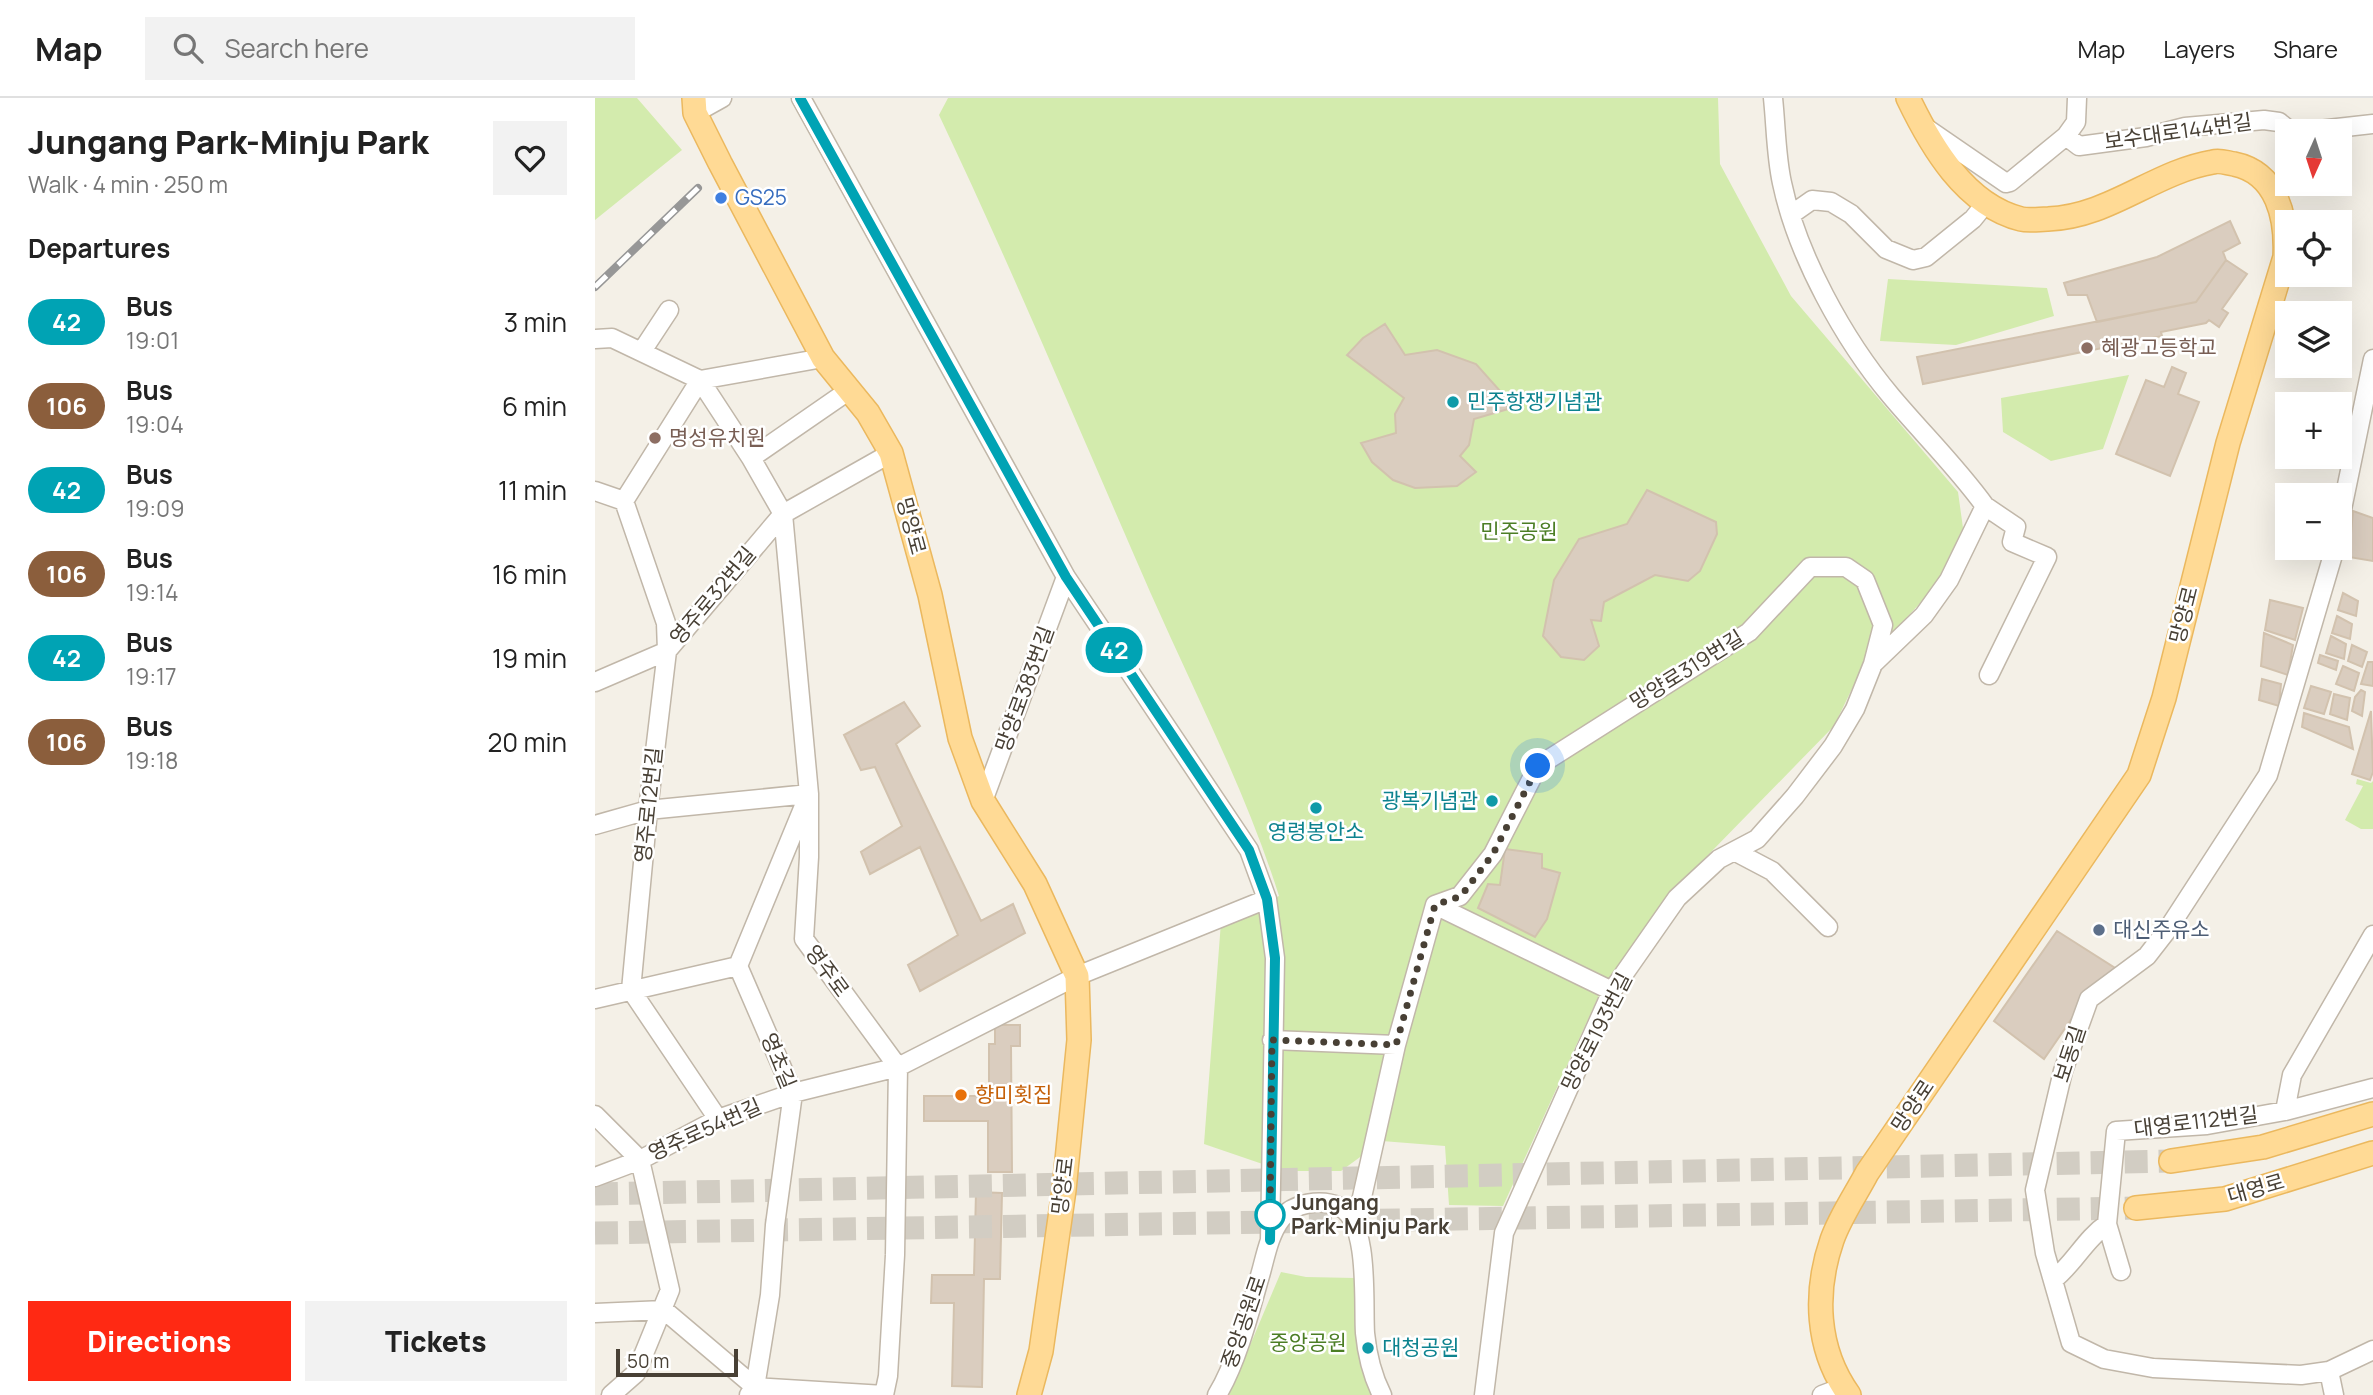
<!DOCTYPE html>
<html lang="en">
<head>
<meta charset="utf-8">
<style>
	:root { --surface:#fff; --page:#f2f2f2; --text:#222; --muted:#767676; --line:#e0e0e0; --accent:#ff2913 }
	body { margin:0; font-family:Manrope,"Noto Sans KR",sans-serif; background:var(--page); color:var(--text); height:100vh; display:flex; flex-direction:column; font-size:26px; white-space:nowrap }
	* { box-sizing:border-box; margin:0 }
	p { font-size:23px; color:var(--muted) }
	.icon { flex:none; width:38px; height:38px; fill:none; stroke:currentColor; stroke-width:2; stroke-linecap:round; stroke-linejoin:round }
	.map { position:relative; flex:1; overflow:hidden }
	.side { display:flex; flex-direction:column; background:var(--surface); width:595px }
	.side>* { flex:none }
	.badge { padding:0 14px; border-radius:23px; font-size:24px; line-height:46px }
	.needle { width:46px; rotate:183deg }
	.buttons { position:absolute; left:1680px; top:21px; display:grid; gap:14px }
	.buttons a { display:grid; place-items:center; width:77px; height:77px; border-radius:0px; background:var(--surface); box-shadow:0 7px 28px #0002; font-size:35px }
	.scale { position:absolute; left:21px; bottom:18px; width:122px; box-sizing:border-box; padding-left:7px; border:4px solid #484035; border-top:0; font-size:19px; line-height:24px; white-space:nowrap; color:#484035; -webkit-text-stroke:5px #fff; paint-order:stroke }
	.you { position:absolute; width:35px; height:35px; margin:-18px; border:5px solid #fff; border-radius:50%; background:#1a73e8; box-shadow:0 0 0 10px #1a73e833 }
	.map>.badge { position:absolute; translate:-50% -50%; box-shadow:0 0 0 4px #fff }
	h2 { padding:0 28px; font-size:26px; line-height:63px }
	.round { display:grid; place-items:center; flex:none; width:74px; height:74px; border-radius:0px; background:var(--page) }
	.headline { display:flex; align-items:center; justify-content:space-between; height:119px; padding:0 28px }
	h1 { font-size:33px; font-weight:800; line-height:52px }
	.button { display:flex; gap:14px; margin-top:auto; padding:14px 28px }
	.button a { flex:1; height:80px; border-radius:0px; background:var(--accent); color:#fff; font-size:28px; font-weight:800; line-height:80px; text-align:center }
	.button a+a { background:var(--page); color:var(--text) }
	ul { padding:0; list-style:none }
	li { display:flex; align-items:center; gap:21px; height:84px; padding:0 28px }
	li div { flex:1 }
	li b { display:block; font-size:26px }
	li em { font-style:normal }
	li .badge { min-width:77px; font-weight:700; text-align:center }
	header { display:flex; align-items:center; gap:42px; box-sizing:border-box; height:98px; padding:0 35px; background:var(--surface); border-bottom:2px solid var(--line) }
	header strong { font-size:33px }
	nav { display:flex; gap:38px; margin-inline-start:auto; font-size:24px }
	.search { width:490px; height:63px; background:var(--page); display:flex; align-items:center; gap:18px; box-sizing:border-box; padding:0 24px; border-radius:0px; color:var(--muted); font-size:26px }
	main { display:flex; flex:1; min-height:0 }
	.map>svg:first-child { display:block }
	.green { fill:#d3ebad }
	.building { fill:#dacdbf; stroke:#d2c2ae; stroke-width:2 }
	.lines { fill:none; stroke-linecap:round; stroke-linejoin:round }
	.major-tunnel { stroke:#d2cdc3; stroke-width:23; stroke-dasharray:23 11; stroke-linecap:butt }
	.minor-casing { stroke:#c1b7a9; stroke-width:21 }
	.major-casing { stroke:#ebb85e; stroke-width:26 }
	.minor { stroke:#fff; stroke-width:18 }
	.major { stroke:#ffda95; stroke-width:23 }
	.rail-casing { stroke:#979797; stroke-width:8 }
	.rail { stroke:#fff; stroke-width:5; stroke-dasharray:16; stroke-linecap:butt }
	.line-casing { stroke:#fff; stroke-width:16 }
	.line { stroke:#00a3b4; stroke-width:10 }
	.walk { stroke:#484035; stroke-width:7; stroke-dasharray:0 12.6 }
	.shop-dot { fill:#3f7fe0; stroke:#fff; stroke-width:2.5 }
	.education-dot { fill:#8d6e63; stroke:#fff; stroke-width:2.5 }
	.culture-dot { fill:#0f9aa8; stroke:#fff; stroke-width:2.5 }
	.service-dot { fill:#5c6f8a; stroke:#fff; stroke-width:2.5 }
	.food-dot { fill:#e8710a; stroke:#fff; stroke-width:2.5 }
	.stop-dot { fill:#fff; stroke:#00a3b4; stroke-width:3.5 }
	.labels { text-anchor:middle; stroke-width:5; stroke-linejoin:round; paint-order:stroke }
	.street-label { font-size:21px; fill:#484035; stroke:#fff }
	.shop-label { font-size:21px; fill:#366cbe; stroke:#fff; text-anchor:start }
	.education-label { font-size:21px; fill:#785e54; stroke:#fff; text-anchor:start }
	.culture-label { font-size:21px; fill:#0d838f; stroke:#fff; text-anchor:start }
	.park-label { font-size:21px; fill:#4c7e25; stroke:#fff }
	.service-label { font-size:21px; fill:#4e5e75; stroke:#fff; text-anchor:start }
	.food-label { font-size:21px; fill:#c56008; stroke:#fff; text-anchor:start }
	.stop-label { font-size:21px; font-weight:bold; fill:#484035; stroke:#fff; text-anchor:start }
</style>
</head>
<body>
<header>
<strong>Map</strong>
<div class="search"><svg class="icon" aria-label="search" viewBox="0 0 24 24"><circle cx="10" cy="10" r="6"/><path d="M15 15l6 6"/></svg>Search here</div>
<nav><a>Map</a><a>Layers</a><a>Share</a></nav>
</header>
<main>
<section class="side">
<div class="headline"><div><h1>Jungang Park-Minju Park</h1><p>Walk · 4 min · 250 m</p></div><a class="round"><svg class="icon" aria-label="heart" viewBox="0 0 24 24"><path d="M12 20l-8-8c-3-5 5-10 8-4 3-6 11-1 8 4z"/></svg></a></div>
<h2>Departures</h2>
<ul>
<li><span class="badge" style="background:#00a3b4;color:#fff">42</span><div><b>Bus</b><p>19:01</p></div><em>3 min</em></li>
<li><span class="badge" style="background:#8b5e3c;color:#fff">106</span><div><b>Bus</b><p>19:04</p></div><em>6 min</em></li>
<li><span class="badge" style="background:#00a3b4;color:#fff">42</span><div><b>Bus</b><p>19:09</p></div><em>11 min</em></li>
<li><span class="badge" style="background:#8b5e3c;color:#fff">106</span><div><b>Bus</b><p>19:14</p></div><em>16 min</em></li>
<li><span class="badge" style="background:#00a3b4;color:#fff">42</span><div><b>Bus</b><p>19:17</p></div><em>19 min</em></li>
<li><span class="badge" style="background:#8b5e3c;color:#fff">106</span><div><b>Bus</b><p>19:18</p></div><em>20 min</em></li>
</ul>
<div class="button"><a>Directions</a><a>Tickets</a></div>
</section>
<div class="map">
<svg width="1778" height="1297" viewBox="0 0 1778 1297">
	<rect width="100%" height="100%" fill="#f4f0e7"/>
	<path class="green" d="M 0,0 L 42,0 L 87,52 L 0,122 Z
		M 353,0 L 1123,0 L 1125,66 L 1196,198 L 1363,394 L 1368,430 L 1339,490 L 1269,566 L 1239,628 L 1077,794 L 1005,895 L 908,1108 L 854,1107 L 850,1048 L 787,1043 L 746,1073 L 688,1073 L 609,1046 L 626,824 L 684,798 C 651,693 600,596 556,496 C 486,336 419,175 344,17 Z
		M 1293,181 L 1452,190 L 1459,218 L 1361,247 L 1285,243 Z
		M 1534,277 L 1508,351 L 1456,363 L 1408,334 L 1406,300 Z
		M 1762,681 L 1776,685 L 1778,683 L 1778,731 L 1766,731 L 1750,722 L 1768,688 L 1761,686 Z
		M 686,1174 L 711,1179 L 760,1180 L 764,1239 L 777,1297 L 634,1297 Z"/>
	<path class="building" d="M 1635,123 L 1645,145 L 1628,154 L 1631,162 L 1601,204 L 1502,224 L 1492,197 L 1473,197 L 1469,185 L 1562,159 Z
		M 1631,162 L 1652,176 L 1627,211 L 1633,215 L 1624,229 L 1614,222 L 1611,225 L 1566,234 L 1567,238 L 1328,286 L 1322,259 L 1601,204 Z
		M 790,226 L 810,257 L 842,252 L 881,266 L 906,294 L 913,311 L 879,321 L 874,347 L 865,358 L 881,374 L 862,388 L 820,390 L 798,382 L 777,364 L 766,345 L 801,335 L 800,316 L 809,300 L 752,257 L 768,240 Z
		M 1577,269 L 1591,275 L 1583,296 L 1604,304 L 1575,378 L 1521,356 L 1551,282 L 1569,289 Z
		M 1052,392 L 1121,424 L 1122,436 L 1105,473 L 1093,483 L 1060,477 L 1009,504 L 1006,523 L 996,522 L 1004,548 L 989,562 L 966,559 L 948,538 L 959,482 L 984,441 L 1032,426 Z
		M 1758,413 L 1778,420 L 1778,463 L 1754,459 Z
		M 1748,495 L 1763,503 L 1761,518 L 1743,512 Z
		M 1675,502 L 1708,510 L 1700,542 L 1670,532 Z
		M 1742,518 L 1757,526 L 1755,541 L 1737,535 Z
		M 1669,535 L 1698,547 L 1693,577 L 1666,568 Z
		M 1736,538 L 1751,546 L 1749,561 L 1731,555 Z
		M 1757,547 L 1772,554 L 1767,569 L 1753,563 Z
		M 1725,557 L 1743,563 L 1741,572 L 1723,565 Z
		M 1773,564 L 1778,564 L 1778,588 L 1766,586 Z
		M 1748,568 L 1764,575 L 1759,593 L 1741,586 Z
		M 1667,581 L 1686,586 L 1684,608 L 1664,602 Z
		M 1716,588 L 1736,594 L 1729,616 L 1709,610 Z
		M 1766,592 L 1770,594 L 1767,618 L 1757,613 L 1760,599 Z
		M 1739,596 L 1755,600 L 1752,622 L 1735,616 Z
		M 309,604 L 325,628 L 301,646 L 386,823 L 418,806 L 430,835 L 325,893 L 313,867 L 363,837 L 325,749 L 275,776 L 266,754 L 307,728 L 280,669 L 266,672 L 249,637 Z
		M 1776,613 L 1778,674 L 1775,682 L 1757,676 Z
		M 1709,615 L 1754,629 L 1758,651 L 1707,629 Z
		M 910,751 L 947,756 L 947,770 L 965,775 L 952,821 L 940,839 L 883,810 L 893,786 L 905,787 Z
		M 1462,833 L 1520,870 L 1497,891 L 1449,961 L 1399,923 Z
		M 400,927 L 425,927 L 425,948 L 416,948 L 417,1074 L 393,1074 L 393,1023 L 329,1023 L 329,998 L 394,998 L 394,946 L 400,946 Z
		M 381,1094 L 407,1095 L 405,1181 L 389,1181 L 387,1289 L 357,1288 L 359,1205 L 336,1205 L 337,1177 L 379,1177 Z"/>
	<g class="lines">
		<path class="major-tunnel" d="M 0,1096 L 1576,1063
			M 0,1135 L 1541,1110"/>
		<g class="minor-casing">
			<path id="minor" d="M 206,0 L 471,479 L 654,752 L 672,801 L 680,860 L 675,1142
				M 1178,0 C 1181,28 1181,58 1187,85 C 1202,157 1249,242 1296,298 C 1327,335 1361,368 1390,408 L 1354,482 L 1329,517 L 1278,566
				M 100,15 L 127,0
				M 1331,30 L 1411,85 L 1415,84 L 1471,38 L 1481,24 L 1482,0
				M 1715,33 L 1778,26
				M 1471,38 L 1484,48 L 1551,39 L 1590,29 L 1669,22 L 1684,24 L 1695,33
				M 1197,116 L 1217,102 L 1236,104 L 1256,116 L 1291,151 L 1318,162 L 1331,159 L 1378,121 L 1391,105
				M 0,241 L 17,240 L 105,282 L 156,360 L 188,416 L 214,696 L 214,759 L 209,841 L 303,969 L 300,1157 L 293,1278 L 289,1297
				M 47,253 L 74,212
				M 156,360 L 253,293
				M 0,393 L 29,403 L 71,525 L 72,553 L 53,712 L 36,892 L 123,1021
				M 29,403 L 105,282 L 228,260
				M 1390,408 L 1421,429 L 1417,444 L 1452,459 L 1394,577
				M 1745,421 L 1778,261
				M 1740,450 L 1673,677 L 1573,831 L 1552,858 L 1494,901 L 1468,973 L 1440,1092 L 1450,1155 L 1476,1245 L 1509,1261 L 1558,1270 L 1706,1277 L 1734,1273 L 1778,1252
				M 0,584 L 72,553 L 188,416 L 296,355
				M 388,703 L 471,479
				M 0,727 L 53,712 L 214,696 L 143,868 L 198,995 L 180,1127 L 175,1197 L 160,1289 L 154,1297
				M 1139,753 L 1177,773 L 1233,829
				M 840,807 L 1017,893
				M 0,901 L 143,868
				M 677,942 L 801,947
				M 1690,1013 L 1697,977 L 1778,837
				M 0,1017 L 45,1062 L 75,1192 L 41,1275 L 16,1297
				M 0,1079 L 45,1062 L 123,1021 L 198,995 L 303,969 L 482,878 L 672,801
				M 761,1126 L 801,947 L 840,807 L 865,798 L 898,756 L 943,668 L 1154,534 L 1215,469 L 1251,469 L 1270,482 L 1288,527 L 1278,566 L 1260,611 L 1238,648 L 1200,698 L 1162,741 L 1124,761 L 1082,800 L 1017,893 L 909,1135 L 889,1297
				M 1526,1173 L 1512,1126 L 1521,1033 L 1612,1027 L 1690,1013 L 1778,990
				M 1458,1182 C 1479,1166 1490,1141 1512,1126
				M 0,1215 L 69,1212 L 160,1289 L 289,1297
				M 1734,1273 L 1739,1297
				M 622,1297 C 641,1266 654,1217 664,1181 C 670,1162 673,1138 686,1121 C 698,1105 726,1100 745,1109 C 775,1124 768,1205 770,1235 C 772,1256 778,1279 787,1297
				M 1227,1297 L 1248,1289"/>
		</g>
		<g class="major-casing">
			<path id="major" d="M 99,0 L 100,15 L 125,65 L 228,260 L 273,315 L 296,355 L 335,497 L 365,640 L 388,703 L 440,786 L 482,878 L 484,942 L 469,1092 L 446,1253 L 434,1297
				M 1576,1063 L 1668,1049 L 1778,1016
				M 1541,1110 L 1630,1101 L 1778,1055
				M 1254,1297 C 1221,1251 1219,1194 1237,1142 C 1245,1119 1261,1096 1272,1075 L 1544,677 L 1569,600 L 1633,345 L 1690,159 C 1692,121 1683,75 1639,66 C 1632,65 1625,62 1618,64 C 1559,74 1514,119 1453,121 C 1445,121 1434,123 1426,121 C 1370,107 1336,48 1313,0"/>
		</g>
		<use href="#minor" class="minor"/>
		<use href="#major" class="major"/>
		<g class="rail-casing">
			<path id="rail" d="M 0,189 L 103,90"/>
		</g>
		<use href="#rail" class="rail"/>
	</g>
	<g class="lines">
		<g class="line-casing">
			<path id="line" d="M 205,0 L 471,479 L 654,752 L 672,801 L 680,860 L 675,1142"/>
		</g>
		<use href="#line" class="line"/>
		<path class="walk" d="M 675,1117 L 677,942 L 801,947 L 840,807 L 866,798 L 898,756 L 943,668"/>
	</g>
	<circle class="shop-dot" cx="126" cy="100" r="7"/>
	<g class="education-dot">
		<circle cx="1492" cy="250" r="7"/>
		<circle cx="60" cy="340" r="7"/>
	</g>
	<g class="culture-dot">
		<circle cx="858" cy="304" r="7"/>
		<circle cx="897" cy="703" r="7"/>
		<circle cx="721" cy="710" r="7"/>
		<circle cx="773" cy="1250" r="7"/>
	</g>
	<circle class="service-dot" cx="1504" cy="832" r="7"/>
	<circle class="food-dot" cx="366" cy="997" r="7"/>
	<circle class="stop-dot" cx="675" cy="1117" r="14"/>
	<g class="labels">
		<g class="street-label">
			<text transform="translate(1583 34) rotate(-8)" y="7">보수대로144번길</text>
			<text transform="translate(316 428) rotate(75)" y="7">망양로</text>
			<text transform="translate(118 498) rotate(-50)" y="7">영주로32번길</text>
			<text transform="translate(1589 517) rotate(-76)" y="7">망양로</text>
			<text transform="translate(1092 572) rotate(-32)" y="7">망양로319번길</text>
			<text transform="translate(430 591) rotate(-70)" y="7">망양로383번길</text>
			<text transform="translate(54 707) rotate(-84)" y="7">영주로12번길</text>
			<text transform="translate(232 873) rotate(54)" y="7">영주로</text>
			<text transform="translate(1002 934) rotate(-63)" y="7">망양로193번길</text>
			<text transform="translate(1475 956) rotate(-72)" y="7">보동길</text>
			<text transform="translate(183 963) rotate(68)" y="7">영초길</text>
			<text transform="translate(1318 1008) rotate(-56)" y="7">망양로</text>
			<text transform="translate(1601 1024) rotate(-7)" y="7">대영로112번길</text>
			<text transform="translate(110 1032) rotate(-24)" y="7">영주로54번길</text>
			<text transform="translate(468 1088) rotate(-83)" y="7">망양로</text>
			<text transform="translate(1661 1091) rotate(-16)" y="7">대영로</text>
			<text transform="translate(649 1224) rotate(-71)" y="7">중앙공원로</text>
		</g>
		<g class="shop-label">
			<text x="140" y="107">GS25</text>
		</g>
		<g class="education-label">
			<text x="1506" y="257">혜광고등학교</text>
			<text x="74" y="347">명성유치원</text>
		</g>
		<g class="culture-label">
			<text x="872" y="311">민주항쟁기념관</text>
			<text x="883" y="710" text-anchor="end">광복기념관</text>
			<text x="721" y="741" text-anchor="middle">영령봉안소</text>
			<text x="787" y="1257">대청공원</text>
		</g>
		<g class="park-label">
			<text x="924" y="441">민주공원</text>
			<text x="713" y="1252">중앙공원</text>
		</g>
		<g class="service-label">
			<text x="1518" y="839">대신주유소</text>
		</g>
		<g class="food-label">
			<text x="380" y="1004">향미횟집</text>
		</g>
		<g class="stop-label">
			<text x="696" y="1112">Jungang<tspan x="696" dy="24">Park-Minju Park</tspan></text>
		</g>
	</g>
</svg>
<div class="buttons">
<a><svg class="needle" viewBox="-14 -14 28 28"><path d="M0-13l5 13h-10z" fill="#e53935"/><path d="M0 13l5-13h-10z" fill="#767676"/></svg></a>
<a><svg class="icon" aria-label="locate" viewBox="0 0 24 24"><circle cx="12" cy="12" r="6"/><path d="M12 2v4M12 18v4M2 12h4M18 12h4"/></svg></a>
<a><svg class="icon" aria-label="layers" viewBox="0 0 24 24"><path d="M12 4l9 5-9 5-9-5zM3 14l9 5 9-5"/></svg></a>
<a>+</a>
<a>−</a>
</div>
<div class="scale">50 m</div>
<div class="you" style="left:943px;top:668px"></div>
<b class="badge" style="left:519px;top:552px;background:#00a3b4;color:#fff">42</b>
</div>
</main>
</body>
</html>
